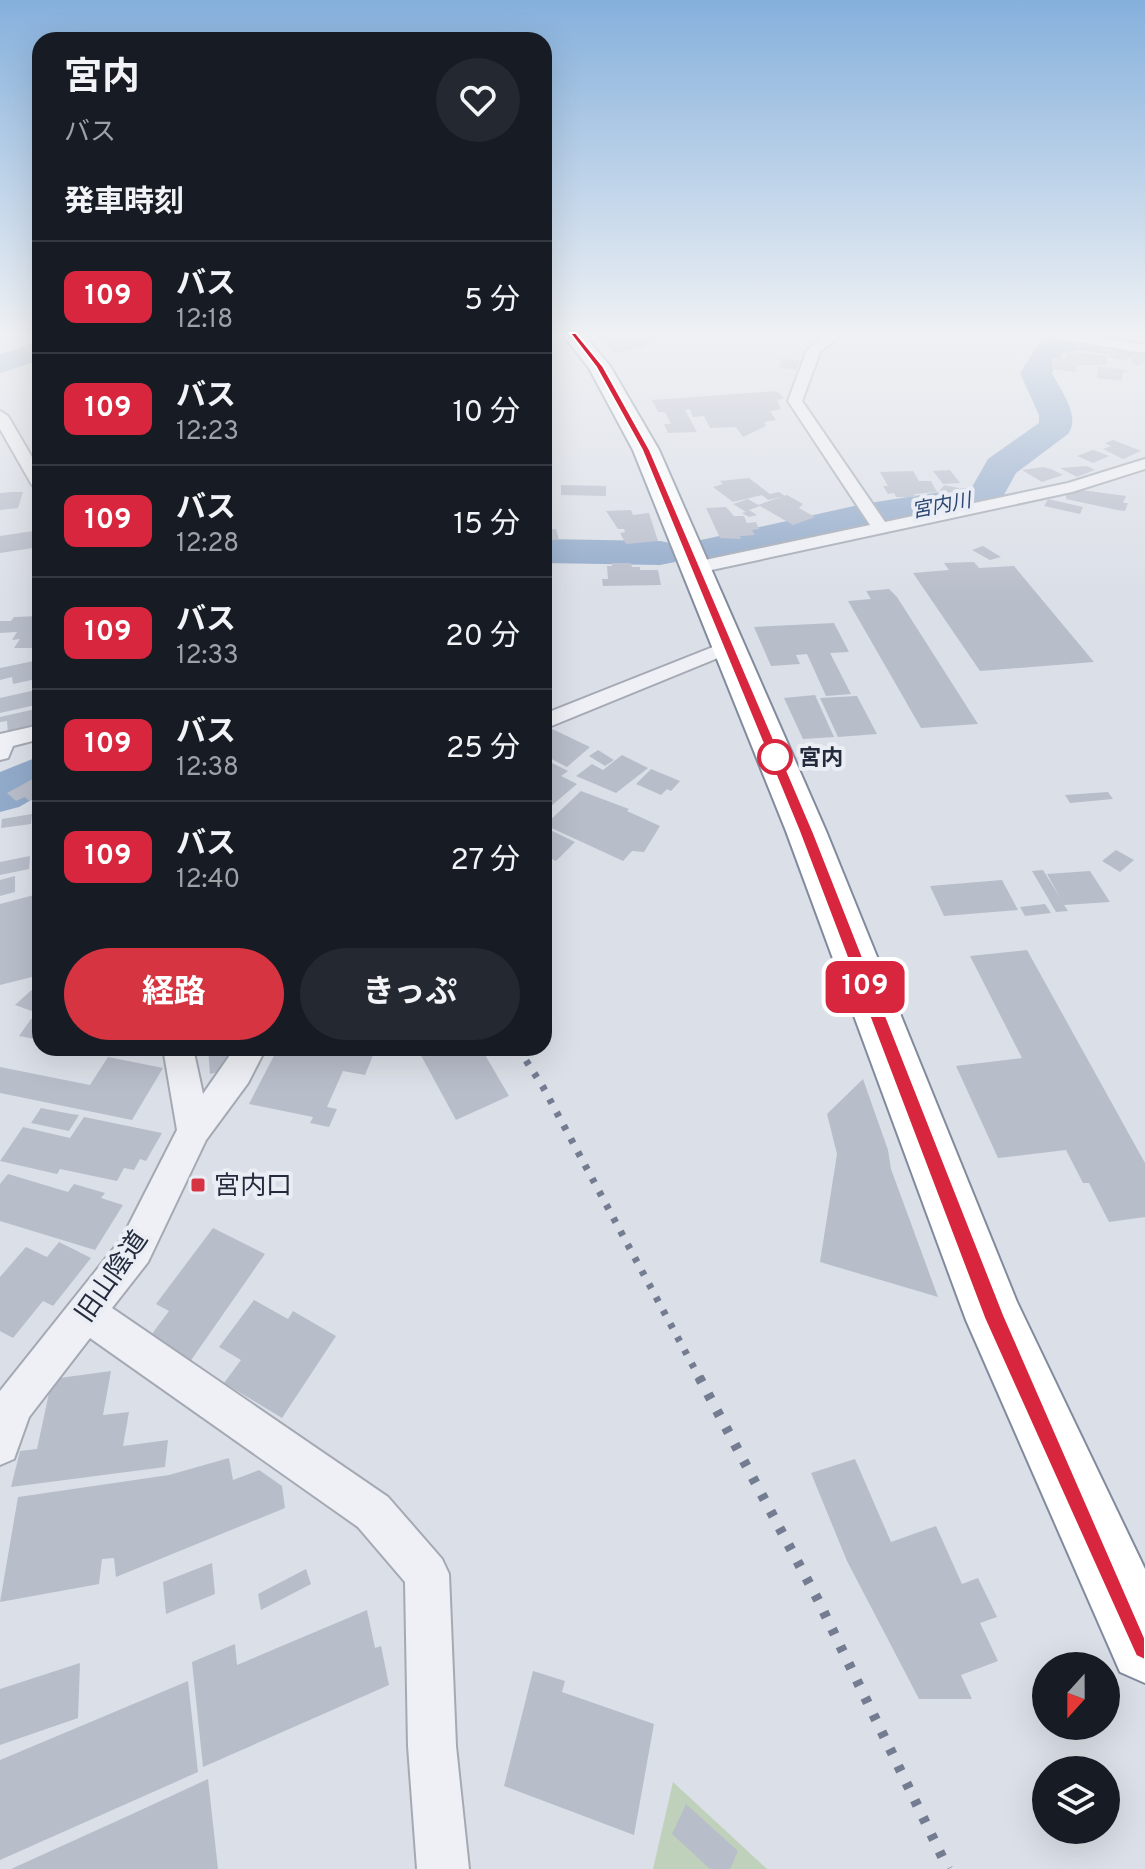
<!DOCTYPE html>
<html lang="ja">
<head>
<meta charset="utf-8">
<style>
	:root { --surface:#171b24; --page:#242831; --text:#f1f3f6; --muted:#9ea1a6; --line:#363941; --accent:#d73442 }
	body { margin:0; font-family:Overpass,"Noto Sans JP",sans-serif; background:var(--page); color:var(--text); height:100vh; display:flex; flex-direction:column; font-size:30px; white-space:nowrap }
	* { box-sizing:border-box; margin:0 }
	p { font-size:26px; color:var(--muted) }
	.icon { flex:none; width:44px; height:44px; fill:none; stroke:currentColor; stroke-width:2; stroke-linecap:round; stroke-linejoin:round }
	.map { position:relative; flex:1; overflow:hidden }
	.side { position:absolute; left:32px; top:32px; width:520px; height:1024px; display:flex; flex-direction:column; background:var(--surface); border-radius:24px; box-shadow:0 8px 32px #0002 }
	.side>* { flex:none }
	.badge { padding:0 16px; border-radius:12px; font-size:28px; line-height:52px }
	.needle { width:52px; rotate:201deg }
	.buttons { position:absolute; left:1032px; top:1652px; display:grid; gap:16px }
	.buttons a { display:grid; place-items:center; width:88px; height:88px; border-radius:50%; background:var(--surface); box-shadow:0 8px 32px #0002; font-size:40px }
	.map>.badge { position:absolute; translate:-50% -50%; box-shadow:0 0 0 4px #fff }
	h2 { padding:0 32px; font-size:30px; line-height:72px }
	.round { display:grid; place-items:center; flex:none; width:84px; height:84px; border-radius:42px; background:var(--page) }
	.summary { display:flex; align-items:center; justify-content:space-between; height:136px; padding:0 32px }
	h1 { font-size:38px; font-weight:700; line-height:60px }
	.action { display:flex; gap:16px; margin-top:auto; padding:16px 32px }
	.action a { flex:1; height:92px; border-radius:48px; background:var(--accent); color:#fff; font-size:32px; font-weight:700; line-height:92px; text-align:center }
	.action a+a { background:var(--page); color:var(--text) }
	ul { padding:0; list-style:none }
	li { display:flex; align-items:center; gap:24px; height:112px; padding:0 32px; border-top:2px solid var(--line) }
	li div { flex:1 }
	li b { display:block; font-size:30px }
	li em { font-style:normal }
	li .badge { min-width:88px; font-weight:700; text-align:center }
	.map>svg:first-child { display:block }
	.green { fill:#bfd1bb }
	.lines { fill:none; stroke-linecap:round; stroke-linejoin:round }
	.river { fill:#92aaca; fill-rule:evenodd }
	.building { fill:#b8bdca }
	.street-casing { stroke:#a4a9b4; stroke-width:4 }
	.highway-casing { stroke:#818b9e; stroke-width:4 }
	.street { fill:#eef0f5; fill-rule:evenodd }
	.highway { fill:#fff; fill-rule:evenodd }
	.rail-far1 { stroke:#737c91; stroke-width:7; stroke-dasharray:5 10; stroke-linecap:butt }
	.rail { stroke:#737c91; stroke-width:10; stroke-dasharray:6 13; stroke-linecap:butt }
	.line { fill:#d7263d; stroke:#fff; stroke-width:2 }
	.stop-dot { fill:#fff; stroke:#d7263d; stroke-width:4 }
	.poi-dot { fill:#d73442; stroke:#eaeef4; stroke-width:3 }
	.labels { text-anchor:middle; stroke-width:8; stroke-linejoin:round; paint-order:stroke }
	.far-water-label { font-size:20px; font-style:italic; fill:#2b4774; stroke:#eaeef4 }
	.stop-label { font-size:22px; font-weight:bold; fill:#242b3d; stroke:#eaeef4; text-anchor:start }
	.near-poi-label { font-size:26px; fill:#242b3d; stroke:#eaeef4; text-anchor:start }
	.near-street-label { font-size:26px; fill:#242b3d; stroke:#eaeef4 }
</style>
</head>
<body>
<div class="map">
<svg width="1145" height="1869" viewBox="0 0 1145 1869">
	<rect width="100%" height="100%" fill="#dbdfe7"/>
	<path class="green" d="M 673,1782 L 767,1869 L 653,1869 Z"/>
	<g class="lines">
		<path class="river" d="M 1066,335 L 1095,335 L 1145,342 L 1145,360 L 1079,350 L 1063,353 L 1052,373 C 1061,391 1081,416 1068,434 L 1016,473 L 999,504 L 863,528 L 710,562 L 696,559 L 690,550 L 696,541 L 710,538 L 863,504 L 972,487 L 988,459 L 1039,423 L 1039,415 L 1020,373 L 1041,340 Z
			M 40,341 L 40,360 L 0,373 L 0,354 Z
			M 544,539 L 660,541 L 675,544 L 681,553 L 675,562 L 660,565 L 544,563 Z
			M 40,756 L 40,795 L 19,807 L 0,812 L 0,772 Z"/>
	</g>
	<path class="building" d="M 595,335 L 661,335 L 664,336 L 643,347 L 615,353 Z
		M 1098,345 L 1119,349 L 1117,354 L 1129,355 L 1128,361 L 1109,358 L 1111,353 L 1096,350 Z
		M 1067,351 L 1108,356 L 1106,365 L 1077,365 L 1076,372 L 1052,369 L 1052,358 L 1066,358 Z
		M1131 359a7 7 0 1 1 14 0a7 7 0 1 1-14 0Z
		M 782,359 L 800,361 L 796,370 L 779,367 Z
		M 1098,366 L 1127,370 L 1127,373 L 1123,372 L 1122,381 L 1097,378 Z
		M 777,391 L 784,398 L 777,400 L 781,409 L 770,411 L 776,420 L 764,422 L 766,426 L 743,437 L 736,427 L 710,428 L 704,416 L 693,417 L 690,409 L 685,410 L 697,432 L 668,433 L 664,424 L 671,424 L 665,412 L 658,412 L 652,400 Z
		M 1113,440 L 1141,451 L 1123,459 L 1103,449 L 1111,446 L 1105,443 Z
		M 1093,450 L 1109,456 L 1093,463 L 1077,456 Z
		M 1087,466 L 1095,470 L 1077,477 L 1060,468 Z
		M 1043,467 L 1051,469 L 1063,475 L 1042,482 L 1022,470 Z
		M 950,470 L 960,483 L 943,484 L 933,471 Z
		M 913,471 L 919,481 L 931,481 L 937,492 L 914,494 L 916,497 L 896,497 L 894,493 L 888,494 L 883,486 L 888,486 L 880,472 Z
		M 749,478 L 770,494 L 779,492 L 785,496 L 768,500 L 762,495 L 733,502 L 713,487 L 723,484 L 720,481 Z
		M 561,485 L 606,486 L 606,496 L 561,495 Z
		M 944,485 L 959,488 L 953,499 L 936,496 Z
		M 1074,489 L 1126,496 L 1123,503 L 1128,503 L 1125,511 L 1117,510 L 1066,499 L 1067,490 Z
		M 12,492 L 23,492 L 18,508 L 0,510 L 0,493 Z
		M 787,495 L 803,504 L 799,508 L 815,517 L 793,525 L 760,506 L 749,510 L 757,515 L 749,517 L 742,513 L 746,512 L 733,504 L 748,499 L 758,505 Z
		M 1048,499 L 1083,507 L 1080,514 L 1044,506 Z
		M 726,507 L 734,516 L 744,516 L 747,523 L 756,522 L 759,529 L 752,530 L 755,535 L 740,536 L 741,539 L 720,538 L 706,508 Z
		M 631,510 L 633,515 L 649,513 L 658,541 L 626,544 L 620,533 L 625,532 L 624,529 L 618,529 L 606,511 Z
		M 556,529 L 559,540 L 544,540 L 544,530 Z
		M 40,530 L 40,547 L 0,553 L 0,536 Z
		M 983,546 L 1001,557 L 990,560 L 972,550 Z
		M 974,562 L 979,568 L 1014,566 L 1094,662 L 980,671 L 913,573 L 949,570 L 944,563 Z
		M 612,563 L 631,563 L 632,567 L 640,567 L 640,570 L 658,570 L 661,585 L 603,586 L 602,579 L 608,579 L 607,566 L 612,566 Z
		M 889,589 L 897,597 L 978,724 L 921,728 L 848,601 L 871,599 L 866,591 Z
		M 40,616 L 40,648 L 14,648 L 20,639 L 12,640 L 17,632 L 0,633 L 0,621 L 11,621 L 14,617 Z
		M 834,623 L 849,652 L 830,653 L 851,694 L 826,696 L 807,654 L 796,655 L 800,664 L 771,666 L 754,627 Z
		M 34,661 L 36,679 L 13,684 L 12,677 L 0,680 L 0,668 Z
		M 40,689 L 40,704 L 0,713 L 0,698 Z
		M 815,695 L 834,737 L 803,739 L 784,698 Z
		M 857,696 L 877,734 L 838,737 L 820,698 Z
		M 40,708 L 40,729 L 8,735 L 7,721 L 0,722 L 0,717 Z
		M 550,728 L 590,747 L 567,767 L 544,755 L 544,733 Z
		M 598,750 L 614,760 L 605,766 L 589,756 Z
		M 622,755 L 648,768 L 616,793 L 576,776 L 592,764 L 603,770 Z
		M 544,759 L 568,771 L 561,776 L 577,784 L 544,812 Z
		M 651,769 L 680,781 L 671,791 L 667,789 L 661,795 L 636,784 Z
		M 40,775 L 40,796 L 29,801 L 25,797 L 16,801 L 7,793 Z
		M 581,791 L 629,809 L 627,811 L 660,826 L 644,852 L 632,851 L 623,861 L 545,825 Z
		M 1108,792 L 1113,799 L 1070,803 L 1065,795 Z
		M 32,814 L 31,824 L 1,828 L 2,819 Z
		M 544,827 L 575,842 L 556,861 L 544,855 Z
		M 1116,850 L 1134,860 L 1120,872 L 1102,861 Z
		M 30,856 L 29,869 L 0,875 L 0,862 Z
		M 1043,870 L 1061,899 L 1047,874 L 1090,871 L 1110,902 L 1064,905 L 1068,911 L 1056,912 L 1032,871 Z
		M 15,876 L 15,892 L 0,896 L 0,880 Z
		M 1002,880 L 1018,910 L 944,916 L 930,886 Z
		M 38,894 L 40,975 L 0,985 L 0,904 Z
		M 1045,904 L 1051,913 L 1025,916 L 1020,907 Z
		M 1027,950 L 1145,1163 L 1145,1217 L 1109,1222 L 1089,1183 L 1083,1183 L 1066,1150 L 998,1158 L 956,1066 L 1022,1058 L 970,956 Z
		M 37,985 L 40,986 L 40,1014 L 15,1005 Z
		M 31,1019 L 40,1020 L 40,1040 L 19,1036 Z
		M 117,1048 L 162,1048 L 159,1055 Z
		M 208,1048 L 234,1048 L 236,1058 L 229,1069 L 210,1074 Z
		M 278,1048 L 376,1048 L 365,1075 L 343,1071 L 327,1107 L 337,1109 L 329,1127 L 310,1123 L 313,1117 L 249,1104 Z
		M 417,1048 L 481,1048 L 509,1096 L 456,1120 Z
		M 108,1057 L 163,1068 L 132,1120 L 0,1093 L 0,1067 L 90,1085 Z
		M 863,1079 L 888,1150 L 891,1169 L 938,1297 L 820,1262 L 837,1154 L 827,1114 Z
		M 41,1108 L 71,1114 L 79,1115 L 69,1131 L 31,1123 Z
		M 84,1117 L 162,1133 L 146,1161 L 140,1159 L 134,1170 L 124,1168 L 117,1181 L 60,1169 L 57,1174 L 0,1161 L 23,1127 L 70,1138 Z
		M 8,1174 L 68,1192 L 74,1184 L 105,1193 L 101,1198 L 123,1205 L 95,1250 L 0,1221 L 0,1184 Z
		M 213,1228 L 265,1254 L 185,1369 L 143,1346 L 169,1311 L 156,1304 Z
		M 59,1242 L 91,1258 L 53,1306 L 43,1301 L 13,1338 L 0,1331 L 0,1277 L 26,1247 L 47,1257 Z
		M 254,1300 L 288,1319 L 293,1311 L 336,1336 L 282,1418 L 224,1383 L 241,1360 L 219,1347 Z
		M 111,1371 L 103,1415 L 129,1412 L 123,1446 L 168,1440 L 165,1467 L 11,1487 L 20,1451 L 37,1449 L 52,1379 Z
		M 229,1458 L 233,1480 L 259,1470 L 282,1486 L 285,1508 L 116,1577 L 114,1558 L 102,1559 L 99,1584 L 0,1602 L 18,1497 L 169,1475 Z
		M 855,1459 L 891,1542 L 936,1526 L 962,1584 L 978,1578 L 997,1617 L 980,1623 L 998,1661 L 961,1675 L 972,1699 L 919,1699 L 847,1561 L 811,1473 Z
		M 212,1563 L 215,1594 L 166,1614 L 163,1582 Z
		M 306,1569 L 311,1584 L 261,1610 L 258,1594 Z
		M 367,1610 L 375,1648 L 381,1646 L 389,1685 L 203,1767 L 192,1662 L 235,1644 L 237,1665 Z
		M 80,1663 L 78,1718 L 0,1745 L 0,1689 Z
		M 533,1671 L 565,1681 L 562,1692 L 654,1724 L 634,1835 L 504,1786 Z
		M 188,1681 L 198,1772 L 0,1860 L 0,1760 Z
		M 208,1779 L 218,1869 L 11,1869 L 130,1815 Z
		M 686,1804 L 738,1851 L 730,1869 L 710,1869 L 672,1834 Z"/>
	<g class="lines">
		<g class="street-casing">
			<path id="street" d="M 826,335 L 841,335 L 820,352 L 802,401 L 885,522 L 1068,483 L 1145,459 L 1145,469 L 1072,492 L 693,574 L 686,572 L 684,568 L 686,564 L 870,525 L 788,401 L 807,350 Z
				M 1051,335 L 1080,335 L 1145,345 L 1145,353 L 1058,339 Z
				M 0,411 L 8,416 L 40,471 L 40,490 L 32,485 L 0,429 Z
				M 728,641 L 735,643 L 738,647 L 735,651 L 544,729 L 544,714 Z
				M 40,725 L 40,739 L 13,746 L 8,758 L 0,760 L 0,734 Z
				M 163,1048 L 193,1048 L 203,1094 L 235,1048 L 266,1048 L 248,1083 L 206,1140 L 148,1262 L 112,1308 L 388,1497 L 442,1559 L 449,1574 L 456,1746 L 469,1869 L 417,1869 L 408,1746 L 405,1582 L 358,1527 L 90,1338 L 29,1417 L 14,1459 L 0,1465 L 0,1391 L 122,1238 L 177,1130 Z"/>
		</g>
		<g class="highway-casing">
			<path id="highway" d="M 563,335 L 584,335 L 610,366 L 659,450 L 826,831 L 1017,1302 L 1145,1569 L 1145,1683 L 1120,1672 L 966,1320 L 786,831 L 633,450 L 589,368 Z"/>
		</g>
		<use href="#street" class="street"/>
		<use href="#highway" class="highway"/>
		<path class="rail-far1" d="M 518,1048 L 543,1087 L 700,1379"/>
		<path class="rail" d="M 699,1377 L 818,1600 L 948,1869"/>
	</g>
	<linearGradient id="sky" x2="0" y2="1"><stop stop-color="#85b0dc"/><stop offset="0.56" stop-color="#eff1f4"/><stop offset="1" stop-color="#eff1f4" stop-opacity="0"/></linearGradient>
	<rect width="1145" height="596" fill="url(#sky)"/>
	<path class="line" d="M 570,333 L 576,333 L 603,366 L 650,450 L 813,831 L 1004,1315 L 1145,1638 L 1145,1660 L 1136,1656 L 985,1320 L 799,831 L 642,450 L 596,367 Z"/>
	<circle class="stop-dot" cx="775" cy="757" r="16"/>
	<rect class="poi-dot" x="190" y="1177" width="16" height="16" rx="4"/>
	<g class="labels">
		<g class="far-water-label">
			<text transform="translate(941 505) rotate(-11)" y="7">宮内川</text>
		</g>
		<g class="stop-label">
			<text x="799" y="765">宮内</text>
		</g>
		<g class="near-poi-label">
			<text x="214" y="1194">宮内口</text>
		</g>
		<g class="near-street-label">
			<text transform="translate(111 1276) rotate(-55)" y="9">旧山陰道</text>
		</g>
	</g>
</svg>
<div class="buttons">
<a><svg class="needle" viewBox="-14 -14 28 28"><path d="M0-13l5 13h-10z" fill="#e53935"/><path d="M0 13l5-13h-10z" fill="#9ea1a6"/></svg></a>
<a><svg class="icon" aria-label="layers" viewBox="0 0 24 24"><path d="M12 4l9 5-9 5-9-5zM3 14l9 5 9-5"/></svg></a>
</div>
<b class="badge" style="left:865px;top:987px;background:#d7263d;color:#fff">109</b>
<section class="side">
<div class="summary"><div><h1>宮内</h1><p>バス</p></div><a class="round"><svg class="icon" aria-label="heart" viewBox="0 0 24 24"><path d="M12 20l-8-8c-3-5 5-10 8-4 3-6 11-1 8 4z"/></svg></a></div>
<h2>発車時刻</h2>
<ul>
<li><span class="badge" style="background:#d7263d;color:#fff">109</span><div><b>バス</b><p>12:18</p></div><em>5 分</em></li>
<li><span class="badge" style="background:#d7263d;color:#fff">109</span><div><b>バス</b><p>12:23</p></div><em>10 分</em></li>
<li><span class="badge" style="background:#d7263d;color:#fff">109</span><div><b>バス</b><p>12:28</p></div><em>15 分</em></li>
<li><span class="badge" style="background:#d7263d;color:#fff">109</span><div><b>バス</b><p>12:33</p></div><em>20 分</em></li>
<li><span class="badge" style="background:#d7263d;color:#fff">109</span><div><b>バス</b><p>12:38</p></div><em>25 分</em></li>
<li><span class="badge" style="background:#d7263d;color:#fff">109</span><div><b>バス</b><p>12:40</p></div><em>27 分</em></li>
</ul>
<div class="action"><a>経路</a><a>きっぷ</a></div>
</section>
</div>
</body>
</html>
